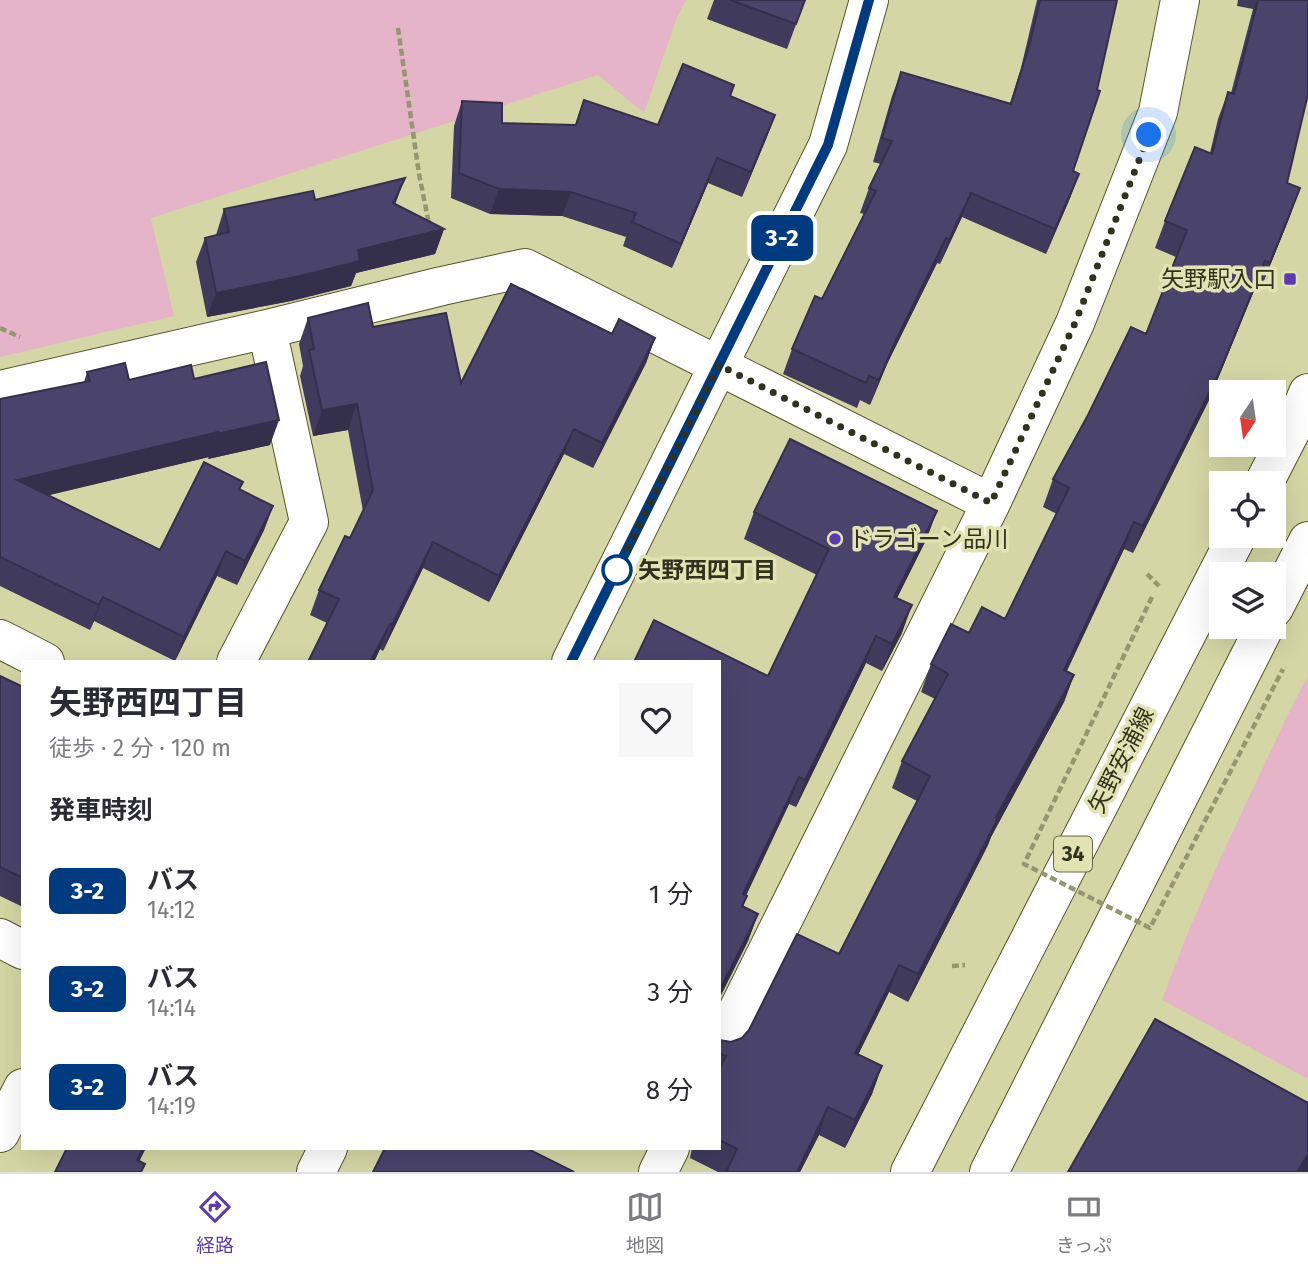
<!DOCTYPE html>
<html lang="ja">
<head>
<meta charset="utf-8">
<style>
	:root { --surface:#fff; --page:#f7f7f7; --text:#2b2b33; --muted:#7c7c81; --line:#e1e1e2; --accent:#5c3ab3 }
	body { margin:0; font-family:"Fira Sans","Noto Sans JP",sans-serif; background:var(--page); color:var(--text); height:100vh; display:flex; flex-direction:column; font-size:26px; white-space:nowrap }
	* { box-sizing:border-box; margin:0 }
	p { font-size:23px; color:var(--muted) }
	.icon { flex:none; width:38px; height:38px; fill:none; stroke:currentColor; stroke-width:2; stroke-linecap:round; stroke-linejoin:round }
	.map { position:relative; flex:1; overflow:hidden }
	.sheet { position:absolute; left:21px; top:660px; width:700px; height:490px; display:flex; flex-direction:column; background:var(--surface); border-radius:0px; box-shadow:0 7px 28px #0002 }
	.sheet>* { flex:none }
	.badge { padding:0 14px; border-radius:10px; font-size:24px; line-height:46px }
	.needle { width:46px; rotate:193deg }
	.tools { position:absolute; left:1209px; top:380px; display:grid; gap:14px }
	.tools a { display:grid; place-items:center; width:77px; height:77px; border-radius:0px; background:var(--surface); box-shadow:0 7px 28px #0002; font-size:35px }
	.you { position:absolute; width:35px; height:35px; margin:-18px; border:5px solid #fff; border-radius:50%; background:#1a73e8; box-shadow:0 0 0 10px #1a73e833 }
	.map>.badge { position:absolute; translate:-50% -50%; box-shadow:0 0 0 4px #fff }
	h2 { padding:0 28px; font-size:26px; line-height:63px }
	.round { display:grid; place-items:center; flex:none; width:74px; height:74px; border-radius:0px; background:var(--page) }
	.headline { display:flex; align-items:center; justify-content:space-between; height:119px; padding:0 28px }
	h1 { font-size:33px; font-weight:700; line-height:52px }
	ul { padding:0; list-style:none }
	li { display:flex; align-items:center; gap:21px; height:98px; padding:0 28px }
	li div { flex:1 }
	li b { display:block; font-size:26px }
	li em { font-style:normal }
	li .badge { min-width:77px; font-weight:700; text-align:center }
	.tabs { display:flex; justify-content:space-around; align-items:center; height:98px; border-top:2px solid var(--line); background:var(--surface); font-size:19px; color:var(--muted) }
	.tabs a { display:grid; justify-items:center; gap:4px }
	.tabs .selected { color:var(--accent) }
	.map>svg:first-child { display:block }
	.green { fill:#e5b4c9 }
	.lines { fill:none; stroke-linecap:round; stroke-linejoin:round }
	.street-casing { stroke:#555628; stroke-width:40 }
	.secondary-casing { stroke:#555628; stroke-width:40 }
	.primary-casing { stroke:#555628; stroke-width:40 }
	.path { stroke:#959771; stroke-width:4.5; stroke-dasharray:7 3.5; stroke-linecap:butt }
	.street { stroke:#fff; stroke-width:38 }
	.secondary { stroke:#fff; stroke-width:38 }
	.primary { stroke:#fff; stroke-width:38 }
	.path-bridge { stroke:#959771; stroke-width:4.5; stroke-dasharray:7 3.5; stroke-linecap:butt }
	.wall { fill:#403a5d }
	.shaded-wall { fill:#34304c }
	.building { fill:#4a446c; stroke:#34304c; stroke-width:2 }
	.line-casing { stroke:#fff; stroke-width:16 }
	.line { stroke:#003b80; stroke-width:10 }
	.walk { stroke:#31321e; stroke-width:7; stroke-dasharray:0 12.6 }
	.poi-dot { fill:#5c3ab3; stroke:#e1e4b2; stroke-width:2.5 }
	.stop-dot { fill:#fff; stroke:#003b80; stroke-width:3.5 }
	.labels { text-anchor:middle; stroke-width:7; stroke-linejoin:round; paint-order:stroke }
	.shield { fill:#e1e4b2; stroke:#66674a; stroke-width:2 }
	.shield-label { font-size:21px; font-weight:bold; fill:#31321e }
	.poi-label { font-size:23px; fill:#31321e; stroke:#e1e4b2; text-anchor:end }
	.stop-label { font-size:23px; font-weight:bold; fill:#31321e; stroke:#e1e4b2; text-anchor:start }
	.street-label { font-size:23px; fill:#31321e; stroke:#e1e4b2 }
</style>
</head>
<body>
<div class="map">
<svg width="1308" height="1172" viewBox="0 0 1308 1172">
	<rect width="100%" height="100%" fill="#d4d7a5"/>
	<path class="green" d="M 0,0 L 686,0 L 677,17 L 644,113 L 598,75 L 151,218 L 174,316 L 0,357 Z
		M 1308,676 L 1308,1079 L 1162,1000 C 1185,936 1213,873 1242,812 C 1264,766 1284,720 1308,676 Z"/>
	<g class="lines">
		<g class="street-casing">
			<path id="street" d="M 0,390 L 267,329 L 442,286 L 525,268 L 991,503
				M 0,639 L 45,662
				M 236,662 L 309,522 L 267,329
				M 0,938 L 23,950
				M 719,1048 L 991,503 L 1075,323 L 1158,112 L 1180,0
				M 0,1133 L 23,1088
				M 658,1172 L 670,1148"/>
		</g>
		<g class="secondary-casing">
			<path id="secondary" d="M 571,662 L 828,145 L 869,0
				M 316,1172 L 328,1148"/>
		</g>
		<g class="primary-casing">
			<path id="primary" d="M 1264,483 L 1298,417 L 1308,393
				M 1274,608 L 1308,541
				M 910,1172 L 1237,536
				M 989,1172 L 1265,626"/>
		</g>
		<path class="path" d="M 398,28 L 419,174 L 429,224
			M 0,328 L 20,337
			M 1147,574 L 1159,586
			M 952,966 L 965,965"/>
		<use href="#street" class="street"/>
		<use href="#secondary" class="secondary"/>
		<use href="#primary" class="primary"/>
		<path class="path-bridge" d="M 1152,597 L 1024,864 L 1150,928 L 1283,669"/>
	</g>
	<path class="wall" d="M 714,0 L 805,0 L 787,49 L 707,19 Z
		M 1037,0 L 1117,0 L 1073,171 L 1079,174 L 1070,198 L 1046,254 L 962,217 L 940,264 L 937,263 L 887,364 L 870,405 L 860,400 L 857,408 L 783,374 L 792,349 L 822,299 L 864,214 L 860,213 L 869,188 L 881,164 L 873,162 L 892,96 L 901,72 L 1010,103 L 1021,68 Z
		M 1238,0 L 1308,0 L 1287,183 L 1290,216 L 1260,290 L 1255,288 L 1210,398 L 1133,553 L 1124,549 L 1067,671 L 1074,675 L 1064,702 L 991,837 L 988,845 L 908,1002 L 889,992 L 858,1055 L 882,1066 L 872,1094 L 845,1148 L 819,1135 L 800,1172 L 718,1172 L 690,1158 L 692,1148 L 719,1148 L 719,1040 L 731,1042 L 742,1038 L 839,954 L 917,801 L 892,788 L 902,761 L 935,699 L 921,692 L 931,664 L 969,633 L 1005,619 L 1057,514 L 1043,507 L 1053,479 L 1146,334 L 1176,257 L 1155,248 L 1165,221 L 1210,153 L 1218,119 L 1228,92 L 1231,93 L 1253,9 L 1237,6 Z
		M 730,96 L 775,115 L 766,139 L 742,197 L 708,183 L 672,268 L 623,246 L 626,237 L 562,216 L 490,214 L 451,198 L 454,126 L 462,101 L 502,123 L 575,125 L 584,100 L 658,125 Z
		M 315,200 L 395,204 L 444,229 L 435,254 L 356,273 L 351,286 L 291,301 L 207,317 L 196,262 L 205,238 L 216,235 L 224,209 Z
		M 308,318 L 373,327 L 461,383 L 612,334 L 655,338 L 646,363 L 593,468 L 564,454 L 489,602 L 423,568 L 383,651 L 380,649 L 374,662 L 308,662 L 327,623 L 310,615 L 319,590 L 350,538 L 363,511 L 348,430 L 313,436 L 300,376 L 303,366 L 299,344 Z
		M 87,372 L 129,380 L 194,379 L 270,445 L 208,459 L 209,457 L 48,495 L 160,550 L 243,482 L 240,490 L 273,506 L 264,530 L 237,585 L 217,576 L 175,661 L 94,621 L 90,630 L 0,586 L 0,399 L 84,382 Z
		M 754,512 L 927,538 L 897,598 L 902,633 L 882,671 L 866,663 L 796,807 L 789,804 L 746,896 L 747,896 L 743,907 L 758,914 L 748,941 L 719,999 L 719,662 L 768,676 L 817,575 L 744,539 Z
		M 0,676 L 23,687 L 23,907 L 0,896 Z"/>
	<path class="shaded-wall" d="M 775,115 L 766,139 L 742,197 L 751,172 Z
		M 717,158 L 708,183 L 672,268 L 681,244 Z
		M 1079,174 L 1070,198 L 1046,254 L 1055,229 Z
		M 405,178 L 396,202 L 384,227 L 393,203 Z
		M 1300,188 L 1290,216 L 1260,290 L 1270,263 Z
		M 499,189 L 571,192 L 562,216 L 490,214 Z
		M 971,193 L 962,217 L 940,264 L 949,240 Z
		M 444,229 L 435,254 L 356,273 L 351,286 L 291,301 L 207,317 L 216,293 L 358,250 Z
		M 946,238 L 937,263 L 887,364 L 870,405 L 879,380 L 896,340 Z
		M 1265,261 L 1255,288 L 1210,398 L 1133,553 L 1143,526 Z
		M 655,338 L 646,363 L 593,468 L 602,443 Z
		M 357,404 L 348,430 L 313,436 L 322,410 Z
		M 279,420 L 270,445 L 208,459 L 209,457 L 8,505 L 17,480 L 218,432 Z
		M 574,429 L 564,454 L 489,602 L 499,576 Z
		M 273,506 L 264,530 L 237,585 L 245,561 Z
		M 937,511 L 927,538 L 884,624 L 894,597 Z
		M 1134,522 L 1124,549 L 1054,697 L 1064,670 Z
		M 433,542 L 423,568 L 383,651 L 392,625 Z
		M 226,551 L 217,576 L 175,661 L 184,637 Z
		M 103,597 L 94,621 L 90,630 L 99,605 Z
		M 912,605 L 902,633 L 882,671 L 892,644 Z
		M 390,624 L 380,649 L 374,662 L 370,662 Z
		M 876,636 L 866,663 L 796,807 L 805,780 Z
		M 1074,675 L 1064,702 L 991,837 L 988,845 L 908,1002 L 918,974 L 996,817 Z
		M 799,777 L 789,804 L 733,922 L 743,894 Z
		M 758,914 L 748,941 L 719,999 L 719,991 Z
		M 899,965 L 889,992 L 845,1081 L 855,1053 Z
		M 882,1066 L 872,1094 L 845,1148 L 855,1120 Z
		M 828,1107 L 819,1135 L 800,1172 L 797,1172 Z
		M 143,1148 L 146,1148 L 134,1172 L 137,1160 Z
		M 1308,1154 L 1308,1172 L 1297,1172 Z"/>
	<path class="building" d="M 730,0 L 805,0 L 796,24 Z
		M 1040,0 L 1117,0 L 1097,90 L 1100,91 L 1073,171 L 1079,174 L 1055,229 L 971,193 L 949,240 L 946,238 L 896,340 L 879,380 L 869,376 L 866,383 L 792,349 L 815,296 L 822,299 L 876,191 L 869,188 L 892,141 L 882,138 L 901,72 L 1011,104 L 1030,43 Z
		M 1258,0 L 1308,0 L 1308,94 L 1287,183 L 1300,188 L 1270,263 L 1265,261 L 1220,371 L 1143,526 L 1134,522 L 1064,670 L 1074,675 L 996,817 L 998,818 L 918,974 L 899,965 L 855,1053 L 882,1066 L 855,1120 L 828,1107 L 797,1172 L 726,1172 L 737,1149 L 719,1140 L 719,1069 L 726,1056 L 719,1053 L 719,1040 L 731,1042 L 742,1038 L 749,1030 L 797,934 L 839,954 L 930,776 L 902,761 L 948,674 L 931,664 L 951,624 L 969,633 L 982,607 L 1005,619 L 1069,488 L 1053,479 L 1088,415 L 1131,327 L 1146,334 L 1187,230 L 1165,221 L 1195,147 L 1212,154 L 1228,92 L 1234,94 Z
		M 683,64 L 734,85 L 730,96 L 775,115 L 751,172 L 717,158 L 681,244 L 632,222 L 636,213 L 571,192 L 499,189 L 459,173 L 462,101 L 502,103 L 502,123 L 576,125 L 584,100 L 658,125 Z
		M 405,178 L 393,203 L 444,229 L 358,250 L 360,261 L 300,276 L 216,293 L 205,238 L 229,232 L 224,209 L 313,191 L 315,200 Z
		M 511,284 L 612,334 L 619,319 L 655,338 L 602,443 L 574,429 L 499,576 L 433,542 L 392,625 L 390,624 L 370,662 L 308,662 L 339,599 L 319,590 L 345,536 L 350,538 L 373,490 L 357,404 L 322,410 L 309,350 L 314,349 L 308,318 L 368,303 L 373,327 L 446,313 L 461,383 Z
		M 266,362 L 279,420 L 217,434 L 218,432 L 17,480 L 160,550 L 204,462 L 243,482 L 239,489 L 273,506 L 245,561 L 226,551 L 184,637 L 103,597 L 99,605 L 0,557 L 0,399 L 90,381 L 87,372 L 125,363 L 129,380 L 191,365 L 194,379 Z
		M 790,439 L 937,511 L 894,597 L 912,605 L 892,644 L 876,636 L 805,780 L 799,777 L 743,894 L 747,896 L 742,906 L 758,914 L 719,991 L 719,662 L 634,662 L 654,620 L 768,676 L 829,549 L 754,512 Z
		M 0,676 L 23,687 L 23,878 L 0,867 Z
		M 1155,1019 L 1308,1103 L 1308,1154 L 1297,1172 L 1068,1172 Z
		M 67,1148 L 143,1148 L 137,1160 L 145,1164 L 141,1172 L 55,1172 Z
		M 385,1148 L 526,1148 L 574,1172 L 373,1172 Z"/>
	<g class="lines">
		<g class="line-casing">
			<path id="line" d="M 571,662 L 828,145 L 869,0"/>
		</g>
		<use href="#line" class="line"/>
		<path class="walk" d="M 617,570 L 719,365 L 991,503 L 1075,323 L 1149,135"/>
	</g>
	<g class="poi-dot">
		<rect x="1283" y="272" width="14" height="14" rx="3.5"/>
		<circle cx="835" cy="539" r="7"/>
	</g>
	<circle class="stop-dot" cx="617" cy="570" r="14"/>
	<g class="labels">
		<rect class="shield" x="1054" y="836.5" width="38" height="35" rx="5"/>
		<g class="shield-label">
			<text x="1073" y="861">34</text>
		</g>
		<g class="poi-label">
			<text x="1276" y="287">矢野駅入口</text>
			<text x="849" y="547" text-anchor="start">ドラゴーン品川</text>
		</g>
		<g class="stop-label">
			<text x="638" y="578">矢野西四丁目</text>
		</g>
		<g class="street-label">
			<text transform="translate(1121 760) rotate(-63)" y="8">矢野安浦線</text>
		</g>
	</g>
</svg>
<div class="tools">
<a><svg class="needle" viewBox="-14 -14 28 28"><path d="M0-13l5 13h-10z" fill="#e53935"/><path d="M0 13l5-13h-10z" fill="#7c7c81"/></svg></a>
<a><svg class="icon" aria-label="locate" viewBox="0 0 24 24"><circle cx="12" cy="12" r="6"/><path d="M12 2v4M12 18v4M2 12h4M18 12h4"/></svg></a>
<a><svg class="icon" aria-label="layers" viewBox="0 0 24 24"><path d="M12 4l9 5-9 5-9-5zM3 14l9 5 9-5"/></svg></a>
</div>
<div class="you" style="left:1149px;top:135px"></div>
<b class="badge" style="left:782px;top:238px;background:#003b80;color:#fff">3-2</b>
<section class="sheet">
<div class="headline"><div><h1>矢野西四丁目</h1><p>徒歩 · 2 分 · 120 m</p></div><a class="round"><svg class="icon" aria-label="heart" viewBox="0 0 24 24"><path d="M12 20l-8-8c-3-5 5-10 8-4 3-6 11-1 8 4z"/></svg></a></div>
<h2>発車時刻</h2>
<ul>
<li><span class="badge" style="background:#003b80;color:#fff">3-2</span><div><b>バス</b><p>14:12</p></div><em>1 分</em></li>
<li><span class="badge" style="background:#003b80;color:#fff">3-2</span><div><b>バス</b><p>14:14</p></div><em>3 分</em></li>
<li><span class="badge" style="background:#003b80;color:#fff">3-2</span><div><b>バス</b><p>14:19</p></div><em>8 分</em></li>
</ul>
</section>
</div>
<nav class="tabs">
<a class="selected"><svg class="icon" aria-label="directions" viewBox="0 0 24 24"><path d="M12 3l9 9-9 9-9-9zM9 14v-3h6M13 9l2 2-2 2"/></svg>経路</a>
<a><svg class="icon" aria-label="map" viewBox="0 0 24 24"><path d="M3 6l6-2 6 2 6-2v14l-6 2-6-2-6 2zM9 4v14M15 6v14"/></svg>地図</a>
<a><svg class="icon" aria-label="tickets" viewBox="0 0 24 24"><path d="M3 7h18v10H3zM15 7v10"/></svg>きっぷ</a>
</nav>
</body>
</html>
